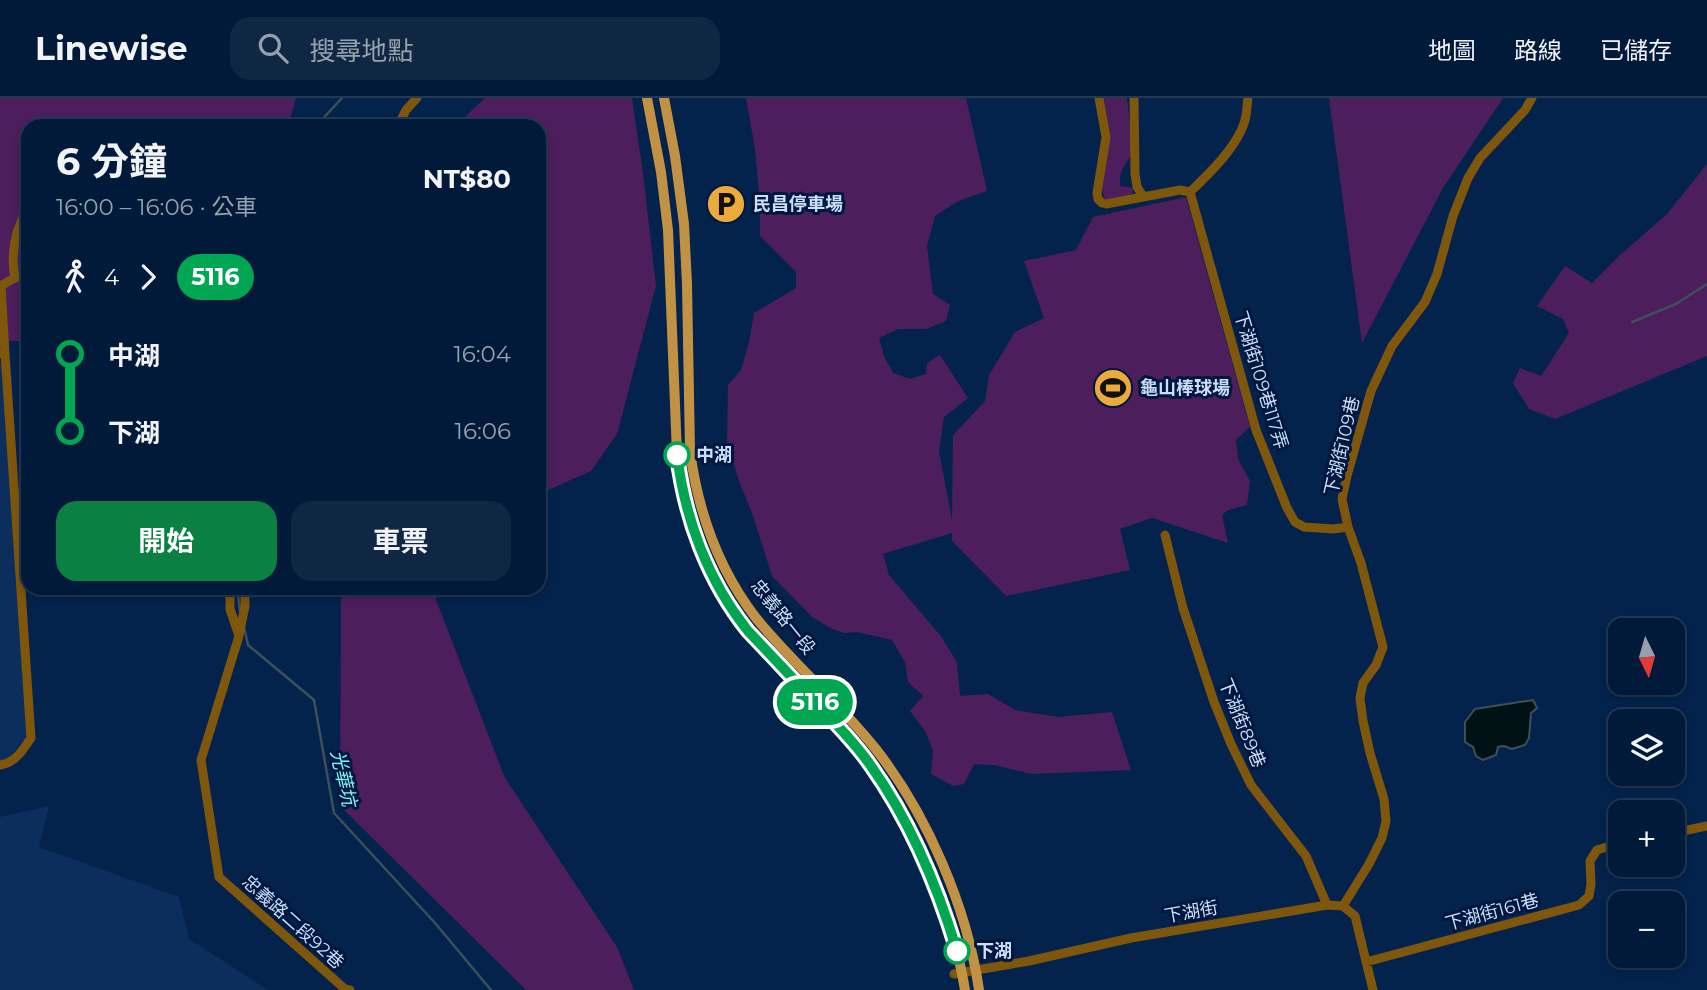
<!DOCTYPE html>
<html lang="zh-TW">
<head>
<meta charset="utf-8">
<style>
	:root { --surface:#021a39; --page:#102744; --text:#f1f3f6; --muted:#96a1ae; --line:#233853; --accent:#0b8043 }
	body { margin:0; font-family:Montserrat,"Noto Sans TC",sans-serif; background:var(--page); color:var(--text); height:100vh; display:flex; flex-direction:column; font-size:26px; white-space:nowrap }
	* { box-sizing:border-box; margin:0 }
	p { font-size:23px; color:var(--muted) }
	.icon { flex:none; width:38px; height:38px; fill:none; stroke:currentColor; stroke-width:2; stroke-linecap:round; stroke-linejoin:round }
	.map { position:relative; flex:1; overflow:hidden }
	.sheet { position:absolute; left:21px; top:21px; width:525px; height:476px; display:flex; flex-direction:column; background:var(--surface); border-radius:21px; box-shadow:0 4px 10px #0003,0 0 0 2px var(--line) }
	.sheet>* { flex:none }
	.badge { padding:0 14px; border-radius:23px; font-size:24px; line-height:46px }
	.needle { width:46px; rotate:175deg }
	.controls { position:absolute; left:1608px; top:520px; display:grid; gap:14px }
	.controls a { display:grid; place-items:center; width:77px; height:77px; border-radius:14px; background:var(--surface); box-shadow:0 4px 10px #0003,0 0 0 2px var(--line); font-size:35px }
	.map>.badge { position:absolute; translate:-50% -50%; box-shadow:0 0 0 4px #fff }
	.legs { display:flex; align-items:center; gap:10px; height:77px; padding:0 35px; font-size:23px }
	.legs p { margin-inline-start:auto }
	.headline { display:flex; align-items:center; justify-content:space-between; height:119px; padding:0 35px }
	h1 { font-size:38px; font-weight:700; line-height:52px }
	.cta { display:flex; gap:14px; margin-top:auto; padding:14px 35px }
	.cta a { flex:1; height:80px; border-radius:21px; background:var(--accent); color:#fff; font-size:28px; font-weight:700; line-height:80px; text-align:center }
	.cta a+a { background:var(--page); color:var(--text) }
	ul { padding:0 35px; list-style:none }
	li { display:flex; align-items:center; gap:24px; height:77px; font-size:26px }
	li i { display:grid; place-items:center; width:10px; height:100%; margin:0 9px; background:currentColor }
	li i::after { content:''; width:18px; height:18px; margin:-9px; border:5px solid; border-radius:50%; background:var(--surface) }
	li p { margin-inline-start:auto }
	li:first-child i { background:linear-gradient(#0000 50%,currentColor 0) }
	li:last-child i { background:linear-gradient(currentColor 50%,#0000 0) }
	header { display:flex; align-items:center; gap:42px; box-sizing:border-box; height:98px; padding:0 35px; background:var(--surface); border-bottom:2px solid var(--line) }
	header strong { font-size:33px }
	nav { display:flex; gap:38px; margin-inline-start:auto; font-size:24px }
	.search { width:490px; height:63px; background:var(--page); display:flex; align-items:center; gap:18px; box-sizing:border-box; padding:0 24px; border-radius:21px; color:var(--muted); font-size:26px }
	.map>svg:first-child { display:block }
	.built { fill:#0b2e5c }
	.green { fill:#4c1e5c }
	.water { fill:#001213; stroke:#3d5058; stroke-width:2 }
	.lines { fill:none; stroke-linecap:round; stroke-linejoin:round }
	.stream { stroke:#3d5058; stroke-width:2.5 }
	.minor { stroke:#7e570c; stroke-width:9 }
	.major { stroke:#c19144; stroke-width:10 }
	.line-1-casing { stroke:#fff; stroke-width:16 }
	.line-1 { stroke:#00a651; stroke-width:10 }
	.stop-1-dot { fill:#fff; stroke:#00a651; stroke-width:3.5 }
	.labels { text-anchor:middle; stroke-width:6; stroke-linejoin:round; paint-order:stroke }
	.poi-label { font-size:18px; font-weight:bold; fill:#ccdffa; stroke:#001840; text-anchor:start }
	.street-label { font-size:18px; fill:#ccdffa; stroke:#001840 }
	.stop-label { font-size:18px; font-weight:bold; fill:#ccdffa; stroke:#001840; text-anchor:start }
	.water-label { font-size:19px; font-style:italic; fill:#7af7f9; stroke:#001840 }
</style>
</head>
<body>
<header>
<strong>Linewise</strong>
<div class="search"><svg class="icon" aria-label="search" viewBox="0 0 24 24"><circle cx="10" cy="10" r="6"/><path d="M15 15l6 6"/></svg>搜尋地點</div>
<nav><a>地圖</a><a>路線</a><a>已儲存</a></nav>
</header>
<div class="map">
<svg width="1707" height="892" viewBox="0 0 1707 892">
	<rect width="100%" height="100%" fill="#03234c"/>
	<path class="built" d="M 4,263 L 28,637 L 0,670 L 0,264 Z
		M 49,708 L 39,749 L 179,799 L 189,841 L 268,892 L 0,892 L 0,719 Z"/>
	<path class="green" d="M 0,0 L 296,0 L 288,28 L 28,28 L 28,243 L 0,243 Z
		M 485,0 L 632,0 L 643,75 L 656,188 L 617,336 L 591,373 L 539,396 L 539,28 L 459,28 L 467,17 Z
		M 746,0 L 966,0 L 987,93 L 958,103 L 935,118 L 927,148 L 933,196 L 950,207 L 946,223 L 926,231 L 898,231 L 879,240 L 884,258 L 893,275 L 910,281 L 926,276 L 927,265 L 940,257 L 968,300 L 944,319 L 939,353 L 952,422 L 953,337 L 985,303 L 989,277 L 1015,234 L 1044,220 L 1024,163 L 1076,152 L 1093,119 L 1186,99 L 1250,329 L 1236,342 L 1238,361 L 1250,383 L 1247,407 L 1228,412 L 1222,417 L 1228,445 L 1152,420 L 1120,431 L 1130,472 L 1006,498 L 952,443 L 952,435 L 883,456 L 889,477 L 940,537 L 957,564 L 960,598 L 988,596 L 1015,612 L 1058,619 L 1112,614 L 1131,672 L 1031,676 L 994,667 L 974,666 L 964,686 L 953,688 L 931,676 L 933,652 L 925,633 L 910,613 L 923,598 L 908,584 L 905,564 L 892,542 L 857,534 L 844,535 L 832,531 L 812,519 L 772,478 L 752,415 L 739,383 L 727,344 L 728,287 L 741,272 L 749,244 L 754,215 L 796,190 L 796,174 L 760,138 L 760,107 L 755,51 Z
		M 1104,0 L 1127,0 L 1133,55 C 1124,68 1119,72 1120,88 L 1133,90 L 1132,99 L 1105,102 L 1101,88 L 1110,37 Z
		M 1329,0 L 1503,0 L 1443,90 L 1362,245 Z
		M 1707,66 L 1707,258 L 1555,321 L 1529,311 L 1513,285 L 1520,270 L 1541,278 L 1569,235 L 1563,221 L 1537,208 L 1565,168 L 1592,185 L 1619,158 L 1667,116 Z
		M 341,490 L 439,490 L 436,502 L 505,680 L 617,849 L 634,892 L 526,892 L 340,708 Z"/>
	<path class="water" d="M 1533,602 L 1537,610 L 1531,615 L 1529,640 L 1525,647 L 1512,651 L 1504,648 L 1498,649 L 1496,657 L 1483,662 L 1476,658 L 1473,649 L 1465,644 L 1465,624 L 1475,611 Z"/>
	<g class="lines">
		<path class="stream" d="M 316,28 L 342,0
			M 1632,224 L 1676,206 L 1707,186
			M 237,490 L 240,513
			M 244,529 L 248,547 L 314,602 L 334,715 L 435,825 L 491,892"/>
		<path class="minor" d="M 1099,0 L 1106,39 L 1097,95 L 1098,101 L 1102,105 L 1106,106 L 1180,92 L 1190,94
			M 1134,0 L 1135,76 L 1137,89 L 1143,98
			M 398,28 L 406,12 L 417,0
			M 1190,94 L 1256,332 L 1287,410 L 1295,424 L 1304,429 L 1333,431 L 1348,429
			M 1190,94 C 1209,76 1238,48 1245,22 C 1247,15 1247,7 1248,0
			M 15,180 C 10,155 15,132 28,110
			M 2,256 L 5,256 L 1,188 L 9,183 L 28,174
			M 1165,437 L 1183,510 L 1214,604 L 1231,646 L 1251,687 L 1306,758 L 1327,807
			M 230,490 L 230,511 L 239,538 L 201,662 L 219,779 L 345,891 L 350,892
			M 239,537 L 245,508 L 245,490
			M 0,667 C 15,665 23,652 31,640 L 5,256
			M 1673,735 L 1707,728
			M 1343,808 L 1369,766 L 1382,740 L 1386,723 L 1384,701 L 1370,655 L 1363,623 L 1360,600 L 1363,585 L 1376,567 L 1383,549 L 1361,465 L 1348,429 L 1342,401 L 1347,378 L 1371,293 L 1392,248 L 1425,204 L 1437,176 L 1453,118 L 1468,80 L 1480,60 L 1525,12 L 1532,0
			M 1366,864 L 1579,807 L 1589,798 L 1591,786 L 1590,763 L 1597,752 L 1620,745
			M 954,876 L 1029,863 L 1131,840 L 1327,807 L 1343,808 L 1355,818 L 1373,892"/>
		<path class="major" d="M 647,0 L 661,74 L 668,132 L 677,356 L 684,398 L 697,443 L 708,467 L 739,521 L 860,653 C 909,718 952,811 965,892
			M 664,0 L 675,58 L 684,126 L 687,186 L 690,353 C 698,413 719,472 756,520 C 793,565 838,604 875,650 C 927,716 967,809 979,892
			M 811,612 L 835,589"/>
	</g>
	<g class="lines">
		<g class="line-1-casing">
			<path id="line-1" d="M 677,357 C 685,421 708,483 748,533 C 772,558 795,583 818,607 C 837,627 856,646 871,668 C 910,723 938,790 957,853"/>
		</g>
		<use href="#line-1" class="line-1"/>
	</g>
	<defs>
		<g id="parking-disc" transform="scale(2.0125)"><circle r="9.5" fill="#ebaa39" stroke="#001840"/><path d="M-3.5-5.5H1a3.5 3.5 0 0 1 0 7H-1V5.5H-3.5ZM-1-3.4V-.6H.8a1.4 1.4 0 0 0 0-2.8Z" fill="#111"/></g>
		<g id="stadium-disc" transform="scale(2.0125)"><circle r="9.5" fill="#ebaa39" stroke="#001840"/><path d="M0-5a6.5 5 0 1 0 0 10a6.5 5 0 1 0 0-10ZM-3.5-1.8h7v3.6h-7Z" fill="#111"/></g>
	</defs>
	<g fill-rule="evenodd">
		<use href="#parking-disc" x="726" y="106"/>
		<use href="#stadium-disc" x="1113" y="290"/>
	</g>
	<g class="stop-1-dot">
		<circle cx="677" cy="357" r="12"/>
		<circle cx="957" cy="853" r="12"/>
	</g>
	<g class="labels">
		<g class="poi-label">
			<text x="753" y="112">民昌停車場</text>
			<text x="1140" y="296">龜山棒球場</text>
		</g>
		<g class="street-label">
			<text transform="translate(1261 282) rotate(73)" y="6">下湖街109巷117弄</text>
			<text transform="translate(1342 348) rotate(-77)" y="6">下湖街109巷</text>
			<text transform="translate(783 519) rotate(51)" y="6">忠義路一段</text>
			<text transform="translate(1242 625) rotate(68)" y="6">下湖街89巷</text>
			<text transform="translate(1191 814) rotate(-10)" y="6">下湖街</text>
			<text transform="translate(1492 814) rotate(-15)" y="6">下湖街161巷</text>
			<text transform="translate(293 824) rotate(42)" y="6">忠義路二段92巷</text>
		</g>
		<g class="stop-label">
			<text x="696" y="363">中湖</text>
			<text x="976" y="859">下湖</text>
		</g>
		<g class="water-label">
			<text transform="translate(344 680) rotate(77)" y="7">光華坑</text>
		</g>
	</g>
</svg>
<div class="controls">
<a><svg class="needle" viewBox="-14 -14 28 28"><path d="M0-13l5 13h-10z" fill="#e53935"/><path d="M0 13l5-13h-10z" fill="#96a1ae"/></svg></a>
<a><svg class="icon" aria-label="layers" viewBox="0 0 24 24"><path d="M12 4l9 5-9 5-9-5zM3 14l9 5 9-5"/></svg></a>
<a>+</a>
<a>−</a>
</div>
<b class="badge" style="left:815px;top:604px;background:#00a651;color:#fff">5116</b>
<section class="sheet">
<div class="headline"><div><h1>6 分鐘</h1><p>16:00 – 16:06 · 公車</p></div><b>NT$80</b></div>
<div class="legs"><svg class="icon" aria-label="walk" viewBox="0 0 24 24"><circle cx="13" cy="4" r="2"/><path d="M13 8l-2 6 4 7M11 14l-3 7M7 12l3-4h3l4 4"/></svg>4<svg class="icon" aria-label="forward" viewBox="0 0 24 24"><path d="M9 5l7 7-7 7"/></svg><b class="badge" style="background:#00a651;color:#fff">5116</b></div>
<ul>
<li><i style="color:#00a651"></i><b>中湖</b><p>16:04</p></li>
<li><i style="color:#00a651"></i><b>下湖</b><p>16:06</p></li>
</ul>
<div class="cta"><a>開始</a><a>車票</a></div>
</section>
</div>
</body>
</html>
